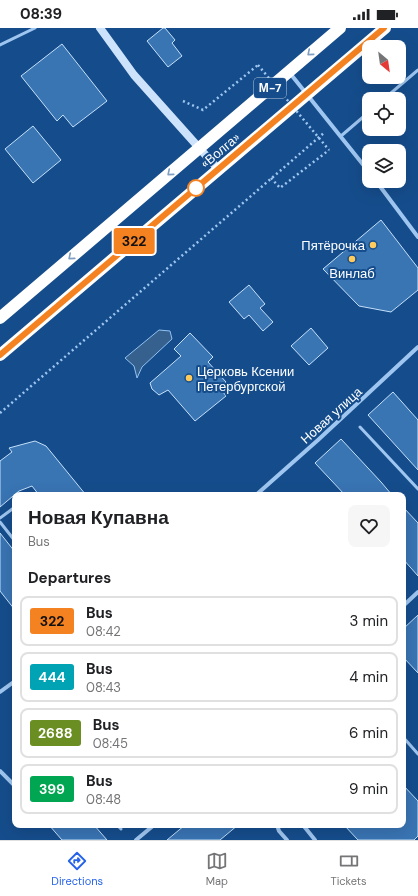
<!DOCTYPE html>
<html lang="en">
<head>
<meta charset="utf-8">
<style>
	:root { --surface:#fff; --page:#f6f6f6; --text:#202124; --muted:#757577; --line:#e0e0e0; --accent:#2563eb }
	body { margin:0; font-family:"DM Sans",sans-serif; background:var(--page); color:var(--text); height:100vh; display:flex; flex-direction:column; font-size:15px; white-space:nowrap }
	* { box-sizing:border-box; margin:0 }
	p { font-size:13px; color:var(--muted) }
	.icon { flex:none; width:22px; height:22px; fill:none; stroke:currentColor; stroke-width:2; stroke-linecap:round; stroke-linejoin:round }
	.map { position:relative; flex:1; overflow:hidden }
	.sheet { position:absolute; left:12px; top:464px; width:394px; height:336px; display:flex; flex-direction:column; background:var(--surface); border-radius:8px; box-shadow:0 4px 16px #0002 }
	.sheet>* { flex:none }
	.badge { padding:0 8px; border-radius:3px; font-size:14px; line-height:26px }
	.needle { width:26px; rotate:151deg }
	.buttons { position:absolute; left:362px; top:12px; display:grid; gap:8px }
	.buttons a { display:grid; place-items:center; width:44px; height:44px; border-radius:8px; background:var(--surface); box-shadow:0 4px 16px #0002; font-size:20px }
	.map>.badge { position:absolute; translate:-50% -50%; box-shadow:0 0 0 2px #fff }
	h2 { padding:0 16px; font-size:15px; line-height:36px }
	.round { display:grid; place-items:center; flex:none; width:42px; height:42px; border-radius:8px; background:var(--page) }
	.headline { display:flex; align-items:center; justify-content:space-between; height:68px; padding:0 16px }
	h1 { font-size:19px; font-weight:800; line-height:30px }
	ul { padding:0; list-style:none }
	li { display:flex; align-items:center; gap:12px; height:50px; margin:0 8px 6px; padding:0 8px; border:2px solid var(--line); border-radius:8px }
	li div { flex:1 }
	li b { display:block; font-size:15px }
	li em { font-style:normal }
	li .badge { min-width:44px; font-weight:700; text-align:center }
	.status { display:flex; justify-content:space-between; align-items:center; height:28px; padding:0 20px; background:var(--surface); direction:ltr }
	.status svg { height:11px; fill:currentColor }
	.dock { display:flex; justify-content:space-around; align-items:center; height:56px; border-top:1px solid var(--line); background:var(--surface); font-size:11px; color:var(--muted) }
	.dock a { display:grid; justify-items:center; gap:2px }
	.dock .on { color:var(--accent) }
	.map>svg:first-child { display:block }
	.water { fill:#36608e; stroke:#91c2f2 }
	.building { fill:#3974b3; stroke:#c5e0fb }
	.lines { fill:none; stroke-linecap:round; stroke-linejoin:round }
	.path { stroke:#9fc6f0; stroke-width:2.5; stroke-dasharray:2 3; stroke-linecap:butt }
	.lane { stroke:#9fc6f0; stroke-width:3 }
	.street { stroke:#9fc6f0; stroke-width:4 }
	.secondary { stroke:#cde2fb; stroke-width:8 }
	.highway { stroke:#fff; stroke-width:12 }
	.path-bridge { stroke:#9fc6f0; stroke-width:2.5; stroke-dasharray:2 3; stroke-linecap:butt }
	.oneway { stroke:#7e9dc0 }
	.line-casing { stroke:#fff; stroke-width:9 }
	.line { stroke:#f58220; stroke-width:6 }
	.stop-dot { fill:#fff; stroke:#f58220; stroke-width:2 }
	.poi-dot { fill:#ffcb5d; stroke:#154d8c; stroke-width:1.5 }
	.labels { text-anchor:middle; stroke-width:4; stroke-linejoin:round; paint-order:stroke }
	.shield { fill:#154d8c; stroke:#b9cadc; stroke-width:1 }
	.shield-label { font-size:12px; font-weight:bold; fill:#fff }
	.street-label { font-size:13px; fill:#fff; stroke:#154d8c }
	.poi-label { font-size:13px; fill:#fff; stroke:#154d8c; text-anchor:end }
</style>
</head>
<body>
<div class="status"><b>08:39</b><svg viewBox="0 0 49 12"><path d="M0 12V9h3v3zM5 12V6h3v6zM10 12V3h3v9zM15 12V0h3v12zM26 1h20v11H26zM47 4h2v5h-2z"/></svg></div>
<div class="map">
<svg width="418" height="812" viewBox="0 0 418 812">
	<rect width="100%" height="100%" fill="#154d8c"/>
	<path class="water" d="M 159,302 L 170,303 L 172,311 L 142,339 L 137,350 L 134,338 L 125,330 Z"/>
	<path class="building" d="M 163,0 L 165,0 L 175,12 L 172,15 L 182,28 L 168,39 L 147,13 Z
		M 62,16 L 107,73 L 73,99 L 63,87 L 57,93 L 21,48 Z
		M 33,98 L 61,132 L 33,155 L 5,121 Z
		M 381,192 L 418,240 L 418,262 L 391,284 L 359,278 L 323,241 Z
		M 249,257 L 265,276 L 260,280 L 273,294 L 263,303 L 249,287 L 244,291 L 229,274 Z
		M 311,300 L 328,320 L 309,337 L 291,318 Z
		M 190,305 L 213,329 L 208,334 L 226,354 L 220,360 L 226,368 L 195,393 L 168,362 L 159,367 L 152,361 L 150,355 L 181,328 L 174,321 Z
		M 393,364 L 418,392 L 418,442 L 368,387 Z
		M 341,411 L 381,454 L 392,467 L 345,467 L 315,435 Z
		M 35,413 L 46,418 L 86,467 L 39,467 L 32,458 L 19,463 L 0,479 L 0,433 L 12,424 L 9,420 Z
		M 403,479 L 418,495 L 418,548 L 403,531 Z
		M 0,505 L 15,524 L 15,582 L 0,563 Z
		M 418,587 L 418,645 L 403,629 L 403,601 Z
		M 403,757 L 418,773 L 418,808 L 414,812 L 358,812 L 344,797 L 403,797 Z
		M 49,797 L 94,797 L 107,812 L 62,812 Z
		M 185,797 L 238,797 L 220,812 L 167,812 Z"/>
	<g class="lines">
		<path class="path" d="M 183,73 L 203,82 L 258,37
			M 271,150 L 280,160 L 329,122
			M 0,385 L 325,104"/>
		<path class="lane" d="M 0,17 L 35,0
			M 384,71 L 418,42
			M 341,108 L 369,84
			M 360,399 L 418,461
			M 0,490 L 15,479
			M 0,494 L 15,513
			M 403,709 L 418,726
			M 117,797 L 121,801"/>
		<path class="street" d="M 289,44 L 369,144
			M 376,153 L 418,209
			M 256,467 L 318,412 L 418,319
			M 403,578 L 418,564
			M 0,664 L 15,653
			M 0,743 L 15,758
			M 277,797 L 279,803 L 287,812
			M 303,797 L 315,812
			M 136,812 L 154,797"/>
		<path class="secondary" d="M 100,0 L 134,47 L 218,141"/>
		<path class="highway" d="M 0,290 L 340,0
			M 0,327 L 385,0"/>
		<path class="path-bridge" d="M 258,37 L 329,122"/>
	</g>
	<defs><path id="oneway-chevron" d="M-2-3.5L2.5 0L-2 3.5" fill="none" stroke-width="1.6" stroke-linecap="round" stroke-linejoin="round"/></defs>
	<g class="oneway">
		<use href="#oneway-chevron" transform="translate(310 25) rotate(140)"/>
		<use href="#oneway-chevron" transform="translate(170 145) rotate(140)"/>
		<use href="#oneway-chevron" transform="translate(71 229) rotate(140)"/>
	</g>
	<g class="lines">
		<g class="line-casing">
			<path id="line" d="M 0,327 L 384,0"/>
		</g>
		<use href="#line" class="line"/>
	</g>
	<circle class="stop-dot" cx="196" cy="160" r="8"/>
	<g class="poi-dot">
		<circle cx="373" cy="217" r="4"/>
		<circle cx="352" cy="231" r="4"/>
		<circle cx="189" cy="350" r="4"/>
	</g>
	<g class="labels">
		<rect class="shield" x="254" y="50" width="32" height="20" rx="3"/>
		<g class="shield-label">
			<text x="270" y="64">М-7</text>
		</g>
		<g class="street-label">
			<text transform="translate(220 122) rotate(-40)" y="5">«Волга»</text>
			<text transform="translate(331 387) rotate(-42)" y="5">Новая улица</text>
		</g>
		<g class="poi-label">
			<text x="365" y="222">Пятёрочка</text>
			<text x="352" y="250" text-anchor="middle">Винлаб</text>
			<text x="197" y="348" text-anchor="start">Церковь Ксении<tspan x="197" dy="15">Петербургской</tspan></text>
		</g>
	</g>
</svg>
<div class="buttons">
<a><svg class="needle" viewBox="-14 -14 28 28"><path d="M0-13l5 13h-10z" fill="#e53935"/><path d="M0 13l5-13h-10z" fill="#757577"/></svg></a>
<a><svg class="icon" aria-label="locate" viewBox="0 0 24 24"><circle cx="12" cy="12" r="6"/><path d="M12 2v4M12 18v4M2 12h4M18 12h4"/></svg></a>
<a><svg class="icon" aria-label="layers" viewBox="0 0 24 24"><path d="M12 4l9 5-9 5-9-5zM3 14l9 5 9-5"/></svg></a>
</div>
<b class="badge" style="left:134px;top:213px;background:#f58220;color:#111">322</b>
<section class="sheet">
<div class="headline"><div><h1>Новая Купавна</h1><p>Bus</p></div><a class="round"><svg class="icon" aria-label="heart" viewBox="0 0 24 24"><path d="M12 20l-8-8c-3-5 5-10 8-4 3-6 11-1 8 4z"/></svg></a></div>
<h2>Departures</h2>
<ul>
<li><span class="badge" style="background:#f58220;color:#111">322</span><div><b>Bus</b><p>08:42</p></div><em>3 min</em></li>
<li><span class="badge" style="background:#00a3b4;color:#fff">444</span><div><b>Bus</b><p>08:43</p></div><em>4 min</em></li>
<li><span class="badge" style="background:#6b8e23;color:#fff">2688</span><div><b>Bus</b><p>08:45</p></div><em>6 min</em></li>
<li><span class="badge" style="background:#00a651;color:#fff">399</span><div><b>Bus</b><p>08:48</p></div><em>9 min</em></li>
</ul>
</section>
</div>
<nav class="dock">
<a class="on"><svg class="icon" aria-label="directions" viewBox="0 0 24 24"><path d="M12 3l9 9-9 9-9-9zM9 14v-3h6M13 9l2 2-2 2"/></svg>Directions</a>
<a><svg class="icon" aria-label="map" viewBox="0 0 24 24"><path d="M3 6l6-2 6 2 6-2v14l-6 2-6-2-6 2zM9 4v14M15 6v14"/></svg>Map</a>
<a><svg class="icon" aria-label="tickets" viewBox="0 0 24 24"><path d="M3 7h18v10H3zM15 7v10"/></svg>Tickets</a>
</nav>
</body>
</html>
